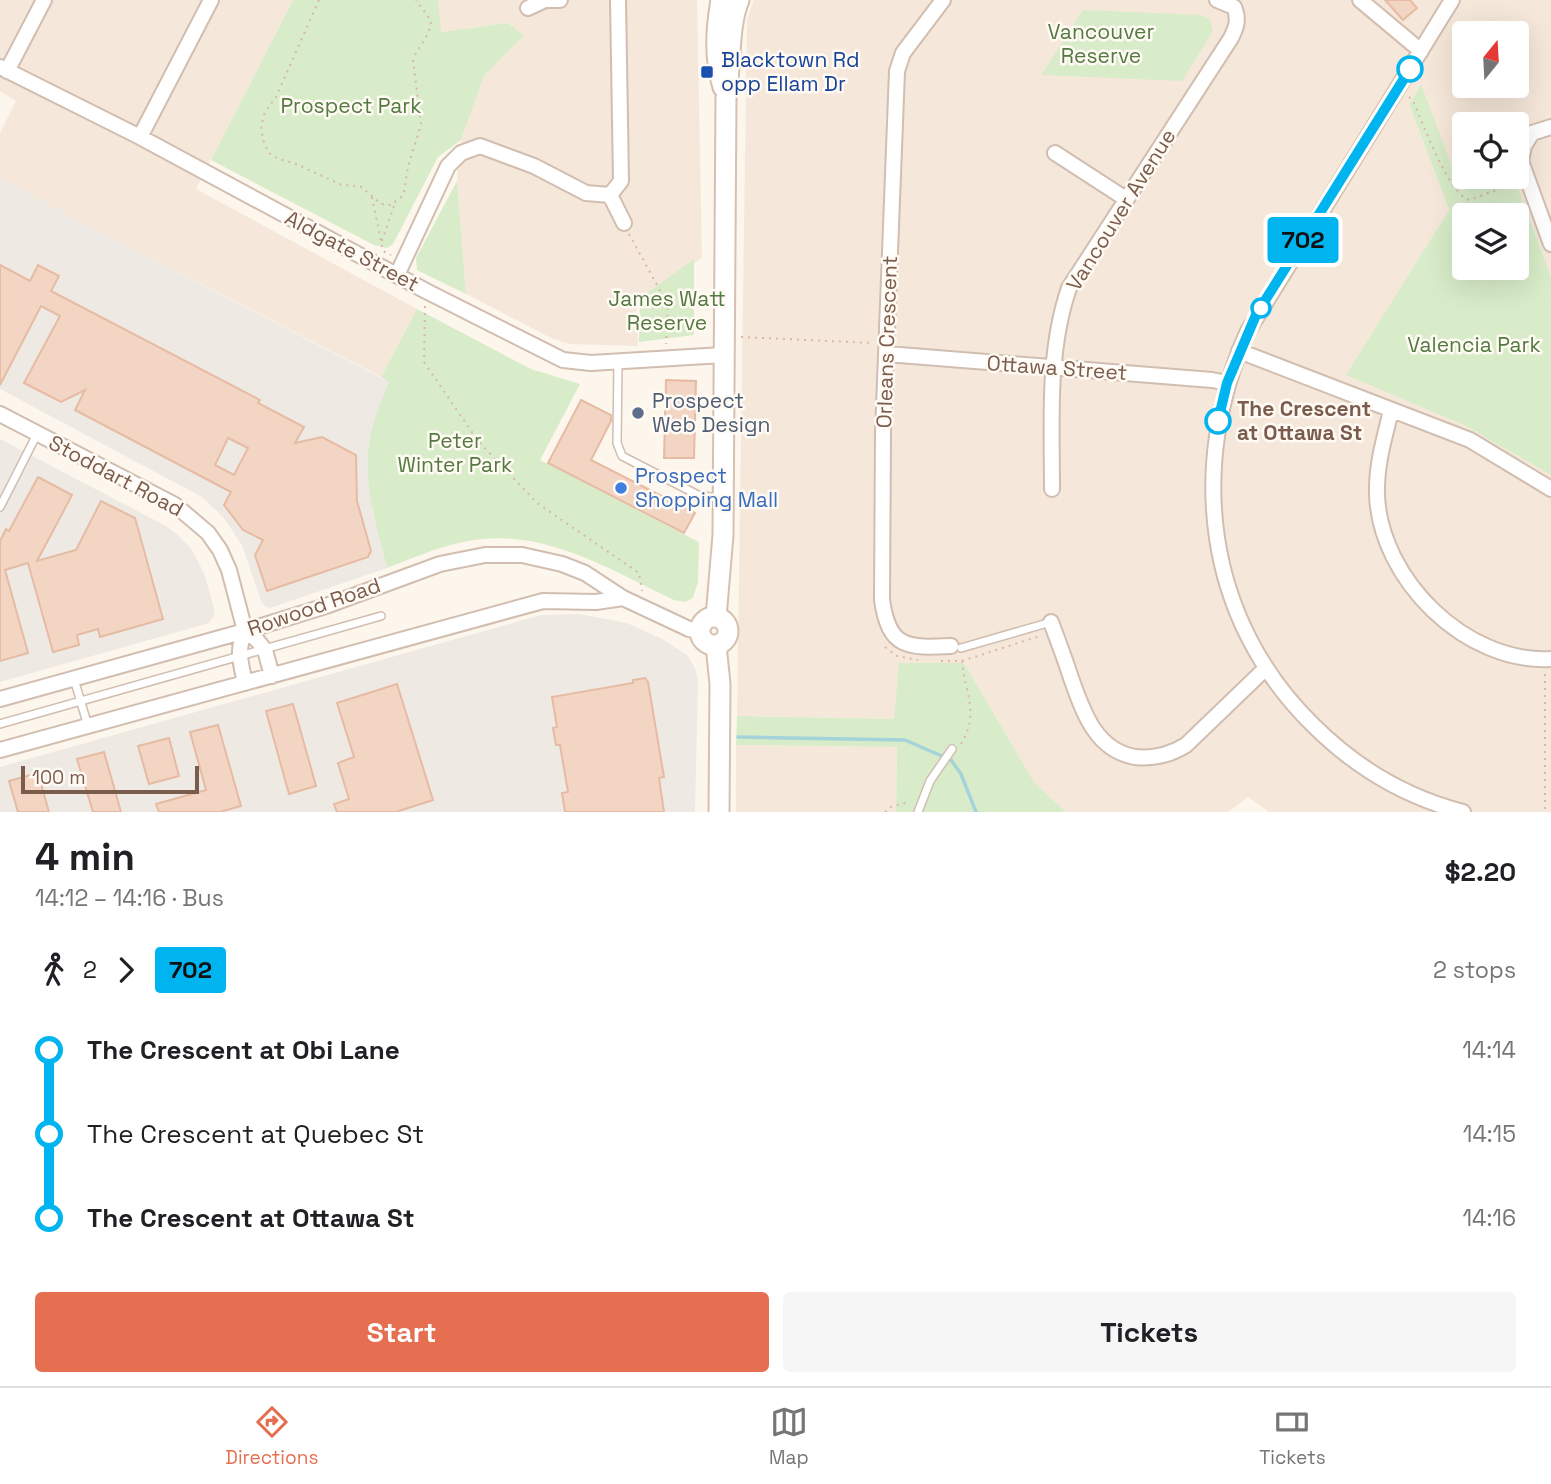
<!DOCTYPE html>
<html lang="en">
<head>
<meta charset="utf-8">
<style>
	:root { --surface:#fff; --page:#f6f6f6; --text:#202124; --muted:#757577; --line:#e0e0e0; --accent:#e76f51 }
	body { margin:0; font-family:"Space Grotesk",sans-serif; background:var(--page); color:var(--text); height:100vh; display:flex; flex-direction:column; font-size:26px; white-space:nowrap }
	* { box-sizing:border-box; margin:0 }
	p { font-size:23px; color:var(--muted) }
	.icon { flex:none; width:38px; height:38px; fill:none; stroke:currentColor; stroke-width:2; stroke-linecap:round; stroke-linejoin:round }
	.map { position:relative; height:812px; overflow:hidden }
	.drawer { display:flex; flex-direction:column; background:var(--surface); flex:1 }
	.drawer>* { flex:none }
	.badge { padding:0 14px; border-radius:5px; font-size:24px; line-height:46px }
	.needle { width:46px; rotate:18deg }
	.fabs { position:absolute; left:1452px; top:21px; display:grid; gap:14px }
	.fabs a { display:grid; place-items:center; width:77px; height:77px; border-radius:7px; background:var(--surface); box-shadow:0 7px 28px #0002; font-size:35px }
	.scale { position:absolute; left:21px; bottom:18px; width:178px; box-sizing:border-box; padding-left:7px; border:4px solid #7a5c4d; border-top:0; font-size:19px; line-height:24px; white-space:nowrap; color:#7a5c4d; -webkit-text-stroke:5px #fffaf3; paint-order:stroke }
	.map>.badge { position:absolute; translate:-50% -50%; box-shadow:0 0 0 4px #fff }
	.legs { display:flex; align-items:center; gap:10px; height:77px; padding:0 35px; font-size:23px }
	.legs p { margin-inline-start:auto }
	.summary { display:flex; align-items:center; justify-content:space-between; height:119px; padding:0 35px }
	h1 { font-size:38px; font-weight:800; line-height:52px }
	.cta { display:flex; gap:14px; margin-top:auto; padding:14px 35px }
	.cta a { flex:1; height:80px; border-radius:7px; background:var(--accent); color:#fff; font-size:28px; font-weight:800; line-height:80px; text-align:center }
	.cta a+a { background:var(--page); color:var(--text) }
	ul { padding:0 35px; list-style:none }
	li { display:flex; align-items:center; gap:24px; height:84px; font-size:26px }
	li i { display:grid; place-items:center; width:10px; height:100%; margin:0 9px; background:currentColor }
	li i::after { content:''; width:18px; height:18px; margin:-9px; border:5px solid; border-radius:50%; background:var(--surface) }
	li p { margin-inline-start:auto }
	li:first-child i { background:linear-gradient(#0000 50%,currentColor 0) }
	li:last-child i { background:linear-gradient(currentColor 50%,#0000 0) }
	.tabs { display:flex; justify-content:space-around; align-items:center; height:98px; border-top:2px solid var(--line); background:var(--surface); font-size:19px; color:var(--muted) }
	.tabs a { display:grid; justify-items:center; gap:4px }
	.tabs .current { color:var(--accent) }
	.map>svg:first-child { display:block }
	.residential { fill:#f5e8da; fill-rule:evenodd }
	.industrial { fill:#efe9e4 }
	.green { fill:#d8ecc9; fill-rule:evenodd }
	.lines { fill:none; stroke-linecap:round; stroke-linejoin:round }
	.stream { stroke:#a5d3da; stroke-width:3.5 }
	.building { fill:#f3d5c3; stroke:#e6bba3; stroke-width:2; fill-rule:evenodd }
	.service-casing { stroke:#d1beb0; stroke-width:10 }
	.minor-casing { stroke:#d1beb0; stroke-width:18 }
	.secondary-casing { stroke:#d6c0b0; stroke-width:23 }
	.path { stroke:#d9b8a5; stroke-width:2; stroke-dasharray:2 5; stroke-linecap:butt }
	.service { stroke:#fff; stroke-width:7 }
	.minor { stroke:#fff; stroke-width:14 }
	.secondary { stroke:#fff; stroke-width:19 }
	.line-1-casing { stroke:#fff; stroke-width:16 }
	.line-1 { stroke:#00b5ef; stroke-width:10 }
	.stop-1-dot { fill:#fff; stroke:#00b5ef; stroke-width:3.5 }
	.transit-dot { fill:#1a4fb4; stroke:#fffaf3; stroke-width:2.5 }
	.service-dot { fill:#5c6f8a; stroke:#fffaf3; stroke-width:2.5 }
	.shop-dot { fill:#3f7fe0; stroke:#fffaf3; stroke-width:2.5 }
	.labels { text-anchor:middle; stroke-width:5; stroke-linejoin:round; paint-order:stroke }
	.park-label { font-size:21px; fill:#537a41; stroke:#fffaf3 }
	.transit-label { font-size:21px; fill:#164399; stroke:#fffaf3; text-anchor:start }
	.street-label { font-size:21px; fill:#7a5c4d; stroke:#fffaf3 }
	.service-label { font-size:21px; fill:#4e5e75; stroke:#fffaf3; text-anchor:start }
	.stop-label { font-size:21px; font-weight:bold; fill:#7a5c4d; stroke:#fffaf3; text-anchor:start }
	.shop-label { font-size:21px; fill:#366cbe; stroke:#fffaf3; text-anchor:start }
</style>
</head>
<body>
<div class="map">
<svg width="1551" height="812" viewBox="0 0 1551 812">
	<rect width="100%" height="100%" fill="#fdf6ec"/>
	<path class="residential" d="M 0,0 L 293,0 L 196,189 L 417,309 L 381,377 L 0,179 L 0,133 L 16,101 L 0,91 Z
		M 438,0 L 697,0 L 702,257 L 656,294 L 636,297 L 638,346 L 569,344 L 551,338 L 466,294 L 457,181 L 461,140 L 484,76 L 523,35 L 507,23 L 440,32 Z
		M 754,0 L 1551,0 L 1551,277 L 1514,177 L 1517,177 L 1517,124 L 1465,124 L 1465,177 L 1501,177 L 1461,191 L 1420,85 L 1409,104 L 1449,210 L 1347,375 L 1464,425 L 1551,475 L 1551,812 L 1269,812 L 1248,797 L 1228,812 L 1066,812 L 1034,782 L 964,663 L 957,663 L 894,719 L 737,716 L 747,19 ZM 1465,33 L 1517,33 L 1517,86 L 1465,86 Z
		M 736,745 L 897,747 L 896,812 L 736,812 Z"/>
	<path class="industrial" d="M 0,179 L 389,382 L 372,510 L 387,568 L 270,608 L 265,606 L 261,601 L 242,545 L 223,517 L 202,497 L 0,389 Z
		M 0,439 L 166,526 L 179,536 L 192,550 L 204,573 L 214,608 L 214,616 L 209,623 L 0,682 Z
		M 579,614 L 627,623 L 662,639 L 687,655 L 695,668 L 698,681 L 695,812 L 0,812 L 0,767 L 541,615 Z"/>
	<path class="green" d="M 293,0 L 438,0 L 441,32 L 507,23 L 524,35 L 484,76 L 461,140 L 438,157 L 393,244 L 387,248 L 374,245 L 211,160 Z
		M 1083,10 L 1201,15 L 1210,19 L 1213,31 L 1182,81 L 1041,75 Z
		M 1421,84 L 1461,191 L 1501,177 L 1514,177 L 1551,277 L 1551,475 L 1464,425 L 1346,375 L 1449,210 L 1409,104 ZM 1465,215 L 1517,215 L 1517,268 L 1465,268 Z
		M 457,181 L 466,294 L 417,270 L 416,258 Z
		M 694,259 L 694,335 L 639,342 L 640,298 Z
		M 417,309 L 531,369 L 580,384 L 540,460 L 699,542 L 698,582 L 693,598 L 685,602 L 674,600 C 609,569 542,527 468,541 C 440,546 413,558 387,568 C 376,525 361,479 371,434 C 375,416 382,399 389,382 L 381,377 Z
		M 899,663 L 964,663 L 1034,782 L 1066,812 L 896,812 L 897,747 L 736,745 L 737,716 L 894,719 Z"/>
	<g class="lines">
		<path class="stream" d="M 738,737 L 905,740 L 951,760 L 961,774 L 976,812"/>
	</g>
	<path class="building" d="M 1385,0 L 1410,0 L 1417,8 L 1403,20 Z
		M 0,265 L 30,281 L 38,265 L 59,276 L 51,291 L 260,400 L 258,403 L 304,427 L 295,443 L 322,437 L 356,455 L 357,501 L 371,551 L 368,557 L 267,591 L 255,555 L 263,540 L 243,530 L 224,505 L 231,492 L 75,410 L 85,390 L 61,402 L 24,383 L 60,316 L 41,306 L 0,385 ZM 228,438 L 248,448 L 234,475 L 215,465 Z
		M 666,380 L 696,381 L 694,458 L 664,458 Z
		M 581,400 L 611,415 L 611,421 L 591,460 L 695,513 L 684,533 L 548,463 Z
		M 38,477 L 72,495 L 37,561 L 76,550 L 101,501 L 135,518 L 163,619 L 100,637 L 98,629 L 77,635 L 79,645 L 53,652 L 28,563 L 5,570 L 28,653 L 0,661 L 0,541 L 6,529 L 9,531 Z
		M 645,678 L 648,682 L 664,777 L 659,778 L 664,812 L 565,812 L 562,793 L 568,792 L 560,745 L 556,745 L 553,728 L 557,727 L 552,697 L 633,683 L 633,680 Z
		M 397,684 L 433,800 L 396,812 L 337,812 L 334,804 L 349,799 L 338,763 L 354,757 L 337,703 Z
		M 293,704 L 316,786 L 289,794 L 266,711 Z
		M 218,725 L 241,806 L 220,812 L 159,812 L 156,804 L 206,790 L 190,732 Z
		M 169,738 L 179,776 L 149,784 L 138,746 Z
		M 104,752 L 121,812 L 93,812 L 77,759 Z
		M 38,773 L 49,812 L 18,812 L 9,781 Z"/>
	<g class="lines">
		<g class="service-casing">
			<path id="service" d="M 618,362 L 617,443 L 622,456 L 698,495 L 722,499
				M 0,507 L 37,434
				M 961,648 L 1051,622
				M 74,679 L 88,726
				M 0,724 L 381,616
				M 918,812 L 930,781 L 952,749"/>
		</g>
		<g class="minor-casing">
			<path id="minor" d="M 943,0 L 903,53 L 897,71 L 883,433 L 882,600 C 889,649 908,648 951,646
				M 1360,0 L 1421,51
				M 1452,0 L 1248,331 C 1187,466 1205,619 1313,725 C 1355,767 1405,797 1463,812
				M 528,8 L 545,0 L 560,0
				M 0,67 L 140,137 L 426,291 L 563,360 L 591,363 L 723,355
				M 7,71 L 44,0
				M 1551,127 L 1532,133 L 1524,146 L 1521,161 L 1551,244
				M 140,137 L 211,0
				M 1055,153 L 1126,199
				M 610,195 L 621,181 L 618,0
				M 610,195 L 624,223
				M 397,275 L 448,166 L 461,153 L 480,146 L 534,166 L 586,193 L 610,195
				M 1239,351 L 1470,440 L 1551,489
				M 887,354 L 1212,380 L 1227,383
				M 1391,411 C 1384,439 1376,466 1377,495 C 1380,579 1466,664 1551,659
				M 0,414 L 175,505 L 208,533 L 220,550 L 229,570 L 245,631 L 257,640 L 265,650 L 272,676
				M 1052,489 C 1052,422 1047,352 1069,288 L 1231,38 C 1237,26 1239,19 1234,7 L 1217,0
				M 1051,622 C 1058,641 1065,659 1071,678 C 1083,711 1095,750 1135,757 C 1154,759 1170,755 1186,745 L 1265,669
				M 245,683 C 241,664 236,650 245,631
				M 0,699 L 245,631 L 326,606 L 440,564 L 485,555 L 522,555 L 562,564 L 585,573 L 623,598 L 689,629 L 700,631
				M 0,750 L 543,601 L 596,602 L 623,598"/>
		</g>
		<g class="secondary-casing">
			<path id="secondary" d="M 721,0 C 716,29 714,58 723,87
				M 716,617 L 723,535 L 726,98 C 731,68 728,26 739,0
				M700 631a14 14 0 1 1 28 0a14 14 0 1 1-28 0Z
				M 716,645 L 720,684 L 719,812"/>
		</g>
		<path class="path" d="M 319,0 L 276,97 L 265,112 L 261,126 L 263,140 L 269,153 L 279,159 L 296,164 L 342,185 L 360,186 L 381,204 L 391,205 L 401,197 L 404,192 L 408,167 L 421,124 L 413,60 C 418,46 430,37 431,21 L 416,0
			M 1409,97 L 1413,101 C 1422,121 1449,196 1470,200 L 1514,183
			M 372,197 L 383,251 L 391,255
			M 629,234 L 668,305 L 666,344
			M 382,241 L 395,203
			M 425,306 L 424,362 L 478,441 L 537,503 L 639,573 L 642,591
			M 741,337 L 872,343
			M 885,647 L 897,656 L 918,660
			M 941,661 L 962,661 L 1040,636
			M 961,744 C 980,712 965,695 962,661
			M 1545,809 L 1545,671
			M 885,812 L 892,806 L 910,802"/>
		<use href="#service" class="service"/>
		<use href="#minor" class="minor"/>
		<use href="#secondary" class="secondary"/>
	</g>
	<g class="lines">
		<g class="line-1-casing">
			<path id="line-1" d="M 1218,421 L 1227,383 L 1256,315 L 1410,69"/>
		</g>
		<use href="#line-1" class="line-1"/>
	</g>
	<g class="stop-1-dot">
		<circle cx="1410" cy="69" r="12"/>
		<circle cx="1261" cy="308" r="9"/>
		<circle cx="1218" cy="421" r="12"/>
	</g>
	<rect class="transit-dot" x="700" y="65" width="14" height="14" rx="3.5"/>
	<circle class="service-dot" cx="638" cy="413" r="7"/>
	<circle class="shop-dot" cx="621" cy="488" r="7"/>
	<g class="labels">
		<g class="park-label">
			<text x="1101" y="39">Vancouver<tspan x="1101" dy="24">Reserve</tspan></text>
			<text x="351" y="113">Prospect Park</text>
			<text x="667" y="306">James Watt<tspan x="667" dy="24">Reserve</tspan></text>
			<text x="1474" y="352">Valencia Park</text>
			<text x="455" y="448">Peter<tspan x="455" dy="24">Winter Park</tspan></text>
		</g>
		<g class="transit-label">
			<text x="721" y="67">Blacktown Rd<tspan x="721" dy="24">opp Ellam Dr</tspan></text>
		</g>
		<g class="street-label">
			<text transform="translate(1121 210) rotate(-58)" y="7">Vancouver Avenue</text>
			<text transform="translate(352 251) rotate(28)" y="7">Aldgate Street</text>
			<text transform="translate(887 342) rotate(-88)" y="7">Orleans Crescent</text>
			<text transform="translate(1057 368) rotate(4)" y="7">Ottawa Street</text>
			<text transform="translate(116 476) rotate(28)" y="7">Stoddart Road</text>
			<text transform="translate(314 607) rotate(-19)" y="7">Rowood Road</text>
		</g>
		<g class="service-label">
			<text x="652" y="408">Prospect<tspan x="652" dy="24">Web Design</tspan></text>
		</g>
		<g class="stop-label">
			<text x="1237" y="416">The Crescent<tspan x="1237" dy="24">at Ottawa St</tspan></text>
		</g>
		<g class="shop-label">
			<text x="635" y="483">Prospect<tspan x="635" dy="24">Shopping Mall</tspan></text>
		</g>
	</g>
</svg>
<div class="fabs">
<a><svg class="needle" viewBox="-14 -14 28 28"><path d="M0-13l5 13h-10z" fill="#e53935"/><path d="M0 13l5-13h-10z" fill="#757577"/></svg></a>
<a><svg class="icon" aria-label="locate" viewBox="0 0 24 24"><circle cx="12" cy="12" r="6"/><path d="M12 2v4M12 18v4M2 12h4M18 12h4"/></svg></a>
<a><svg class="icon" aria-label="layers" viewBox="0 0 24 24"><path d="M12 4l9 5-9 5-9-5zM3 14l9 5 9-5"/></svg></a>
</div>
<div class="scale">100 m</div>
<b class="badge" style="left:1303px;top:240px;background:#00b5ef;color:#111">702</b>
</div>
<section class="drawer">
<div class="summary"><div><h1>4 min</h1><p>14:12 – 14:16 · Bus</p></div><b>$2.20</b></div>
<div class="legs"><svg class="icon" aria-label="walk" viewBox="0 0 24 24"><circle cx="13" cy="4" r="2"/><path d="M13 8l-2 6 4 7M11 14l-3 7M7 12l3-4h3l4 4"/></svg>2<svg class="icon" aria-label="forward" viewBox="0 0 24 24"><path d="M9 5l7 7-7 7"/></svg><b class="badge" style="background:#00b5ef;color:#111">702</b><p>2 stops</p></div>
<ul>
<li><i style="color:#00b5ef"></i><b>The Crescent at Obi Lane</b><p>14:14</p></li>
<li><i style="color:#00b5ef"></i><span>The Crescent at Quebec St</span><p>14:15</p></li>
<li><i style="color:#00b5ef"></i><b>The Crescent at Ottawa St</b><p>14:16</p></li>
</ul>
<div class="cta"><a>Start</a><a>Tickets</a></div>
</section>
<nav class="tabs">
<a class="current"><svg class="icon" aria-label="directions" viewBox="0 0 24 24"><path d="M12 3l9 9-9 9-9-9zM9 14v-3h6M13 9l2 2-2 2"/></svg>Directions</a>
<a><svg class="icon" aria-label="map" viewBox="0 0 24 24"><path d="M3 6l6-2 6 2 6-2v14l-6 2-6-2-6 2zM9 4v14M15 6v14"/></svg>Map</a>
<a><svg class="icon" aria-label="tickets" viewBox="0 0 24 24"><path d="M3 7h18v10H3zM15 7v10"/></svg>Tickets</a>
</nav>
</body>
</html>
